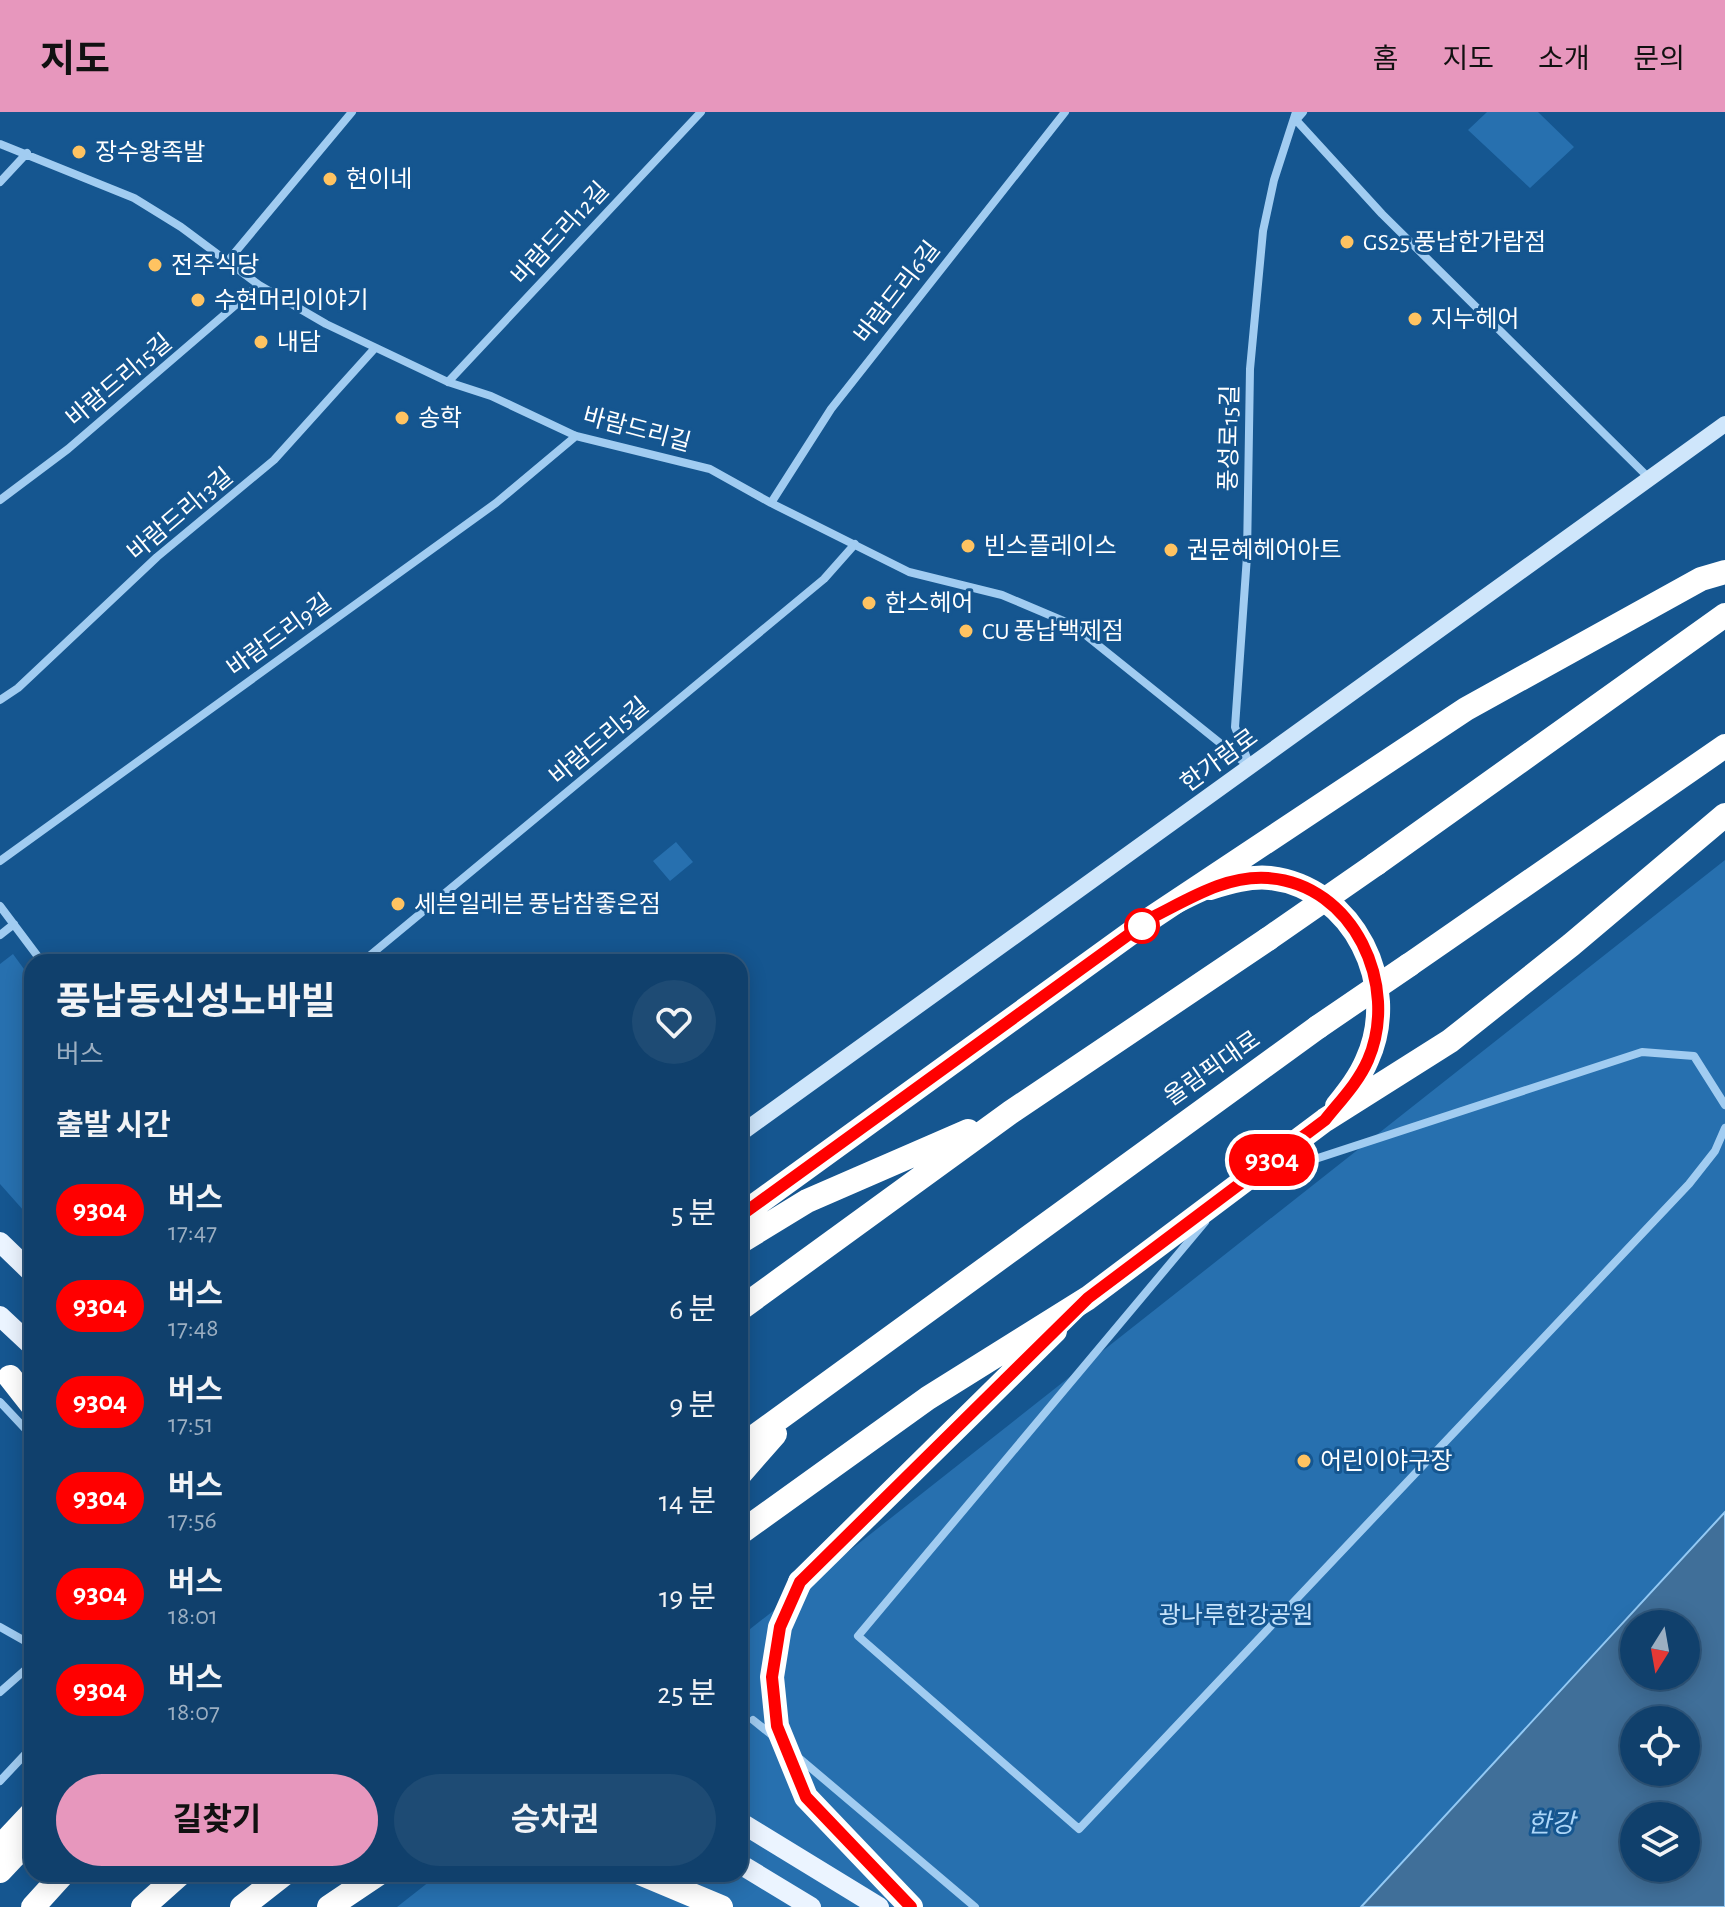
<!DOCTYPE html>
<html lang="ko">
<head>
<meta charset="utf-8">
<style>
	:root { --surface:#10406c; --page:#1e4b74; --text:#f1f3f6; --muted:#9cafc2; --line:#30597f; --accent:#e797bd }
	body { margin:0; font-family:"Alegreya Sans","Noto Sans KR",sans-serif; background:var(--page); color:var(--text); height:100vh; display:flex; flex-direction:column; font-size:30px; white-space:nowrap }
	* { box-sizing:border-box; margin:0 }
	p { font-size:26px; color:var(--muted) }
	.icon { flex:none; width:44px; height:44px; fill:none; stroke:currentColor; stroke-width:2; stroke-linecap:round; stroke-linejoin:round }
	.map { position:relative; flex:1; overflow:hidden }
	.side { position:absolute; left:24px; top:842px; width:724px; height:928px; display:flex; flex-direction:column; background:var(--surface); border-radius:24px; box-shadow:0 4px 20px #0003,0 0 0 2px var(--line) }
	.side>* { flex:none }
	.badge { padding:0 16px; border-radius:26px; font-size:28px; line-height:52px }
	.needle { width:52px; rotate:191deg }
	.tools { position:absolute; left:1620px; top:1498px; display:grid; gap:16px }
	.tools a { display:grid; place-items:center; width:80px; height:80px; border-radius:50%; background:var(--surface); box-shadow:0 4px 20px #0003,0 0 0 2px var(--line); font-size:40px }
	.map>.badge { position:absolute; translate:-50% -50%; box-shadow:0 0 0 4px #fff }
	h2 { padding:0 32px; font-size:30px; line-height:72px }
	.round { display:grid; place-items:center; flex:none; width:84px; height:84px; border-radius:42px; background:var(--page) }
	.overview { display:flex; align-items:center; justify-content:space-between; height:136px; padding:0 32px }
	h1 { font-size:38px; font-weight:700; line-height:60px }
	.button { display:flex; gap:16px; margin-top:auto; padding:16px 32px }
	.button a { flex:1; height:92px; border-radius:48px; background:var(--accent); color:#111; font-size:32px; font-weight:700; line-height:92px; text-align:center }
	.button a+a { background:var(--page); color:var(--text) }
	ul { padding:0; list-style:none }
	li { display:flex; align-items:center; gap:24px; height:96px; padding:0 32px }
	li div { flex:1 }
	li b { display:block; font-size:30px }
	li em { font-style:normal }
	li .badge { min-width:88px; font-weight:700; text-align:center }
	header { display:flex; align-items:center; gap:48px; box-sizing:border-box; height:112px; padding:0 40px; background:var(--accent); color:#111 }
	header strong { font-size:38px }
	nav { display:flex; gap:44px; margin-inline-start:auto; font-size:28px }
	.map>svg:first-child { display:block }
	.green { fill:#2770af }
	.water { fill:#406f99; stroke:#93c9f4; stroke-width:2; fill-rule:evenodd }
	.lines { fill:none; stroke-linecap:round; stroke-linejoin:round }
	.street { stroke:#a1ccf1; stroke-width:8 }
	.secondary { stroke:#cfe6fb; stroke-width:16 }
	.primary { stroke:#ebf4ff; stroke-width:20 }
	.highway { stroke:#fff; stroke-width:24 }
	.highway-bridge { stroke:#fff; stroke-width:24 }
	.line-casing { stroke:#fff; stroke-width:18 }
	.line { stroke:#f00; stroke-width:12 }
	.poi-dot { fill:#ffc361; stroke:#155690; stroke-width:3 }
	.stop-dot { fill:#fff; stroke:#f00; stroke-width:4 }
	.labels { text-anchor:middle; stroke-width:6; stroke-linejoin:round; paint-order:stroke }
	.poi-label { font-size:24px; fill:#fff; stroke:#155690; text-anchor:start }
	.street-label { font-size:24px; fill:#fff; stroke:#155690 }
	.park-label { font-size:24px; fill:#c8e4fc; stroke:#155690 }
	.water-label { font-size:26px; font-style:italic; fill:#add6f8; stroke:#155690 }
</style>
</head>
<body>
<header>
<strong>지도</strong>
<nav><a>홈</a><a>지도</a><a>소개</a><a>문의</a></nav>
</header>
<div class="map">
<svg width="1725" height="1795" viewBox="0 0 1725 1795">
	<rect width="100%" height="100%" fill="#155690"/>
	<path class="green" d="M 1487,0 L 1538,0 L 1574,35 L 1530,76 L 1468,18 Z
		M 676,730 L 693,750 L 670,769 L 653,749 Z
		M 1725,748 L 1725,1400 L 1361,1795 L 397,1795 L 439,1762 L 740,1762 L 740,1525 Z
		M 13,842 L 32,868 L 32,1108 L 0,1072 L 0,852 Z"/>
	<path class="water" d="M 1725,1400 L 1725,1795 L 1361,1795 ZM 1634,1512 L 1686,1512 L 1686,1564 L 1634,1564 ZM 1634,1608 L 1686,1608 L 1686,1660 L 1634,1660 ZM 1634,1704 L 1686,1704 L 1686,1756 L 1634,1756 Z"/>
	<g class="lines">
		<path class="street" d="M 1303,0 L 1296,8 L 1382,102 L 1650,367
			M 0,32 L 134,86 L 181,115 L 259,173 L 326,212 L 448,270 L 491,284 L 576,324 L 710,357 L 771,391 L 909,460 L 1002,483 L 1073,513 L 1250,655
			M 0,70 L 27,41
			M 227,150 L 352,0
			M 448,270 L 701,0
			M 0,388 L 68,337 L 259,173
			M 771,391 L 831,297 L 1065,0
			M 0,588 L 18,576 L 157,445 L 274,348 L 375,236
			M 1250,654 L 1235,615 L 1247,444 L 1250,257 L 1263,119 L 1274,68 L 1296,0
			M 0,749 L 496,391 L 576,324
			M 0,794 L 42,850
			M 0,823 L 14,812
			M 362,850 L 824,467 L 855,432
			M 1266,1063 L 1642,940 L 1694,944 L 1725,993
			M 1205,1110 L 858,1524 L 1079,1717 L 1689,1072 L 1715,1039 L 1725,1016
			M 0,1290 L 32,1324
			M 0,1515 L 32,1533
			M 0,1580 L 32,1552
			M 753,1608 L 773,1624
			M 799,1646 L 975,1795
			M 0,1669 L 32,1635"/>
		<path class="secondary" d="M 740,1022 L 1725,312"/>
		<path class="primary" d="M 0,1130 L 32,1161
			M 0,1204 L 32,1234
			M 740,1710 L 879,1795
			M 740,1752 L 811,1795"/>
		<path class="highway" d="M 1376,752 L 1725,503
			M 1210,776 C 1229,770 1250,764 1270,766 C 1354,776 1401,874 1367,948 C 1360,965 1348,980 1337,994
			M 1409,853 L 1725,634
			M 740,1104 L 1153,805 L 1466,597 L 1701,467 L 1725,460
			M 740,1130 L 807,1089 L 968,1019
			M 740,1197 L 1011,1000 L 1268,827
			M 10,1265 L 32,1293
			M 740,1335 L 1318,915
			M 740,1362 L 775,1322
			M 740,1421 L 928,1286 L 1088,1186 L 1325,1008 L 1450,929 L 1571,833 L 1725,703
			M 800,1470 L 1055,1219
			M 1,1734 L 32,1701
			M 0,1759 L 32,1725
			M 642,1762 L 721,1795
			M 33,1795 L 63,1762
			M 143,1795 L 180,1762
			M 242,1795 L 284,1762
			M 329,1795 L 378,1762"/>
		<path class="highway-bridge" d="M 1268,827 L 1376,752
			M 1318,915 L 1409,853
			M 800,1470 L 780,1515 L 772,1565 L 777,1614 L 806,1685 L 911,1795"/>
	</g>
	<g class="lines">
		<g class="line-casing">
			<path id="line" d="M 740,1104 L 1153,805 C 1189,787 1226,763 1268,766 C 1354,772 1400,874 1368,948 C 1358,971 1340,989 1325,1008 L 1088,1186 L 800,1470 L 780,1515 L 772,1565 L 777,1614 L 806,1685 L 911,1795"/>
		</g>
		<use href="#line" class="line"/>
	</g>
	<g class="poi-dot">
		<circle cx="79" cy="40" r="8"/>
		<circle cx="330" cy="67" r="8"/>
		<circle cx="1347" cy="130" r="8"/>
		<circle cx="155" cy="153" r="8"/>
		<circle cx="198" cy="188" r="8"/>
		<circle cx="1415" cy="207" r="8"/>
		<circle cx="261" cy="230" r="8"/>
		<circle cx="402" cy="306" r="8"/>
		<circle cx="968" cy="434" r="8"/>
		<circle cx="1171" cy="438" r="8"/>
		<circle cx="869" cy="491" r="8"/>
		<circle cx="966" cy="519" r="8"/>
		<circle cx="398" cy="792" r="8"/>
		<circle cx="1304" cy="1349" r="8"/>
	</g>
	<circle class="stop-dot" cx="1142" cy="814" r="16"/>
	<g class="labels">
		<g class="poi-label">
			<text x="95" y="48">장수왕족발</text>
			<text x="346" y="75">현이네</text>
			<text x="1363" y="138">GS25 풍납한가람점</text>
			<text x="171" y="161">전주식당</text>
			<text x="214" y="196">수현머리이야기</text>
			<text x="1431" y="215">지누헤어</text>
			<text x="277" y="238">내담</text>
			<text x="418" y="314">송학</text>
			<text x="984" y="442">빈스플레이스</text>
			<text x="1187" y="446">권문혜헤어아트</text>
			<text x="885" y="499">한스헤어</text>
			<text x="982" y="527">CU 풍납백제점</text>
			<text x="414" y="800">세븐일레븐 풍납참좋은점</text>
			<text x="1320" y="1357">어린이야구장</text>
		</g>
		<g class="street-label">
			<text transform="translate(560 121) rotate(-47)" y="8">바람드리12길</text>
			<text transform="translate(897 180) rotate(-52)" y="8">바람드리6길</text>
			<text transform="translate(119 268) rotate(-40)" y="8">바람드리15길</text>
			<text transform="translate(637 317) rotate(15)" y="8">바람드리길</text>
			<text transform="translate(1229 326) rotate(-89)" y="8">풍성로15길</text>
			<text transform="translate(180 402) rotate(-40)" y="8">바람드리13길</text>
			<text transform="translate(279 523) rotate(-36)" y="8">바람드리9길</text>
			<text transform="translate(599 629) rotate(-40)" y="8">바람드리5길</text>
			<text transform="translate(1219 648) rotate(-36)" y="8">한가람로</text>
			<text transform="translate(1212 956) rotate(-35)" y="8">올림픽대로</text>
		</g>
		<g class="park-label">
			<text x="1236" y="1511">광나루한강공원</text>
		</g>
		<g class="water-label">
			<text x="1551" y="1720">한강</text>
		</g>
	</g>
</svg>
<div class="tools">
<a><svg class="needle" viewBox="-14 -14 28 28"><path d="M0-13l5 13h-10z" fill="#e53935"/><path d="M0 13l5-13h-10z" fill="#9cafc2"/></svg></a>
<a><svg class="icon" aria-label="locate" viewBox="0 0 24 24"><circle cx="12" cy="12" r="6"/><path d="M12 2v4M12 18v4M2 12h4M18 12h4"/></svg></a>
<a><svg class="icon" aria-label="layers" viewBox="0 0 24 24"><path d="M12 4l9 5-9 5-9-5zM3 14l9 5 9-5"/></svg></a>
</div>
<b class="badge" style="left:1272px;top:1048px;background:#f00;color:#fff">9304</b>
<section class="side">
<div class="overview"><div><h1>풍납동신성노바빌</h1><p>버스</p></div><a class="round"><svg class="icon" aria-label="heart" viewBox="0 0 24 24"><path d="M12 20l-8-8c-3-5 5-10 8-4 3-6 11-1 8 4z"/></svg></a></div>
<h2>출발 시간</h2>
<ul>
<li><span class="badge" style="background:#f00;color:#fff">9304</span><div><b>버스</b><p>17:47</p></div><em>5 분</em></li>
<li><span class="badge" style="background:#f00;color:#fff">9304</span><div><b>버스</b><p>17:48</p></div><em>6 분</em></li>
<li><span class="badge" style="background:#f00;color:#fff">9304</span><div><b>버스</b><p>17:51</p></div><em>9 분</em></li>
<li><span class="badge" style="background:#f00;color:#fff">9304</span><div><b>버스</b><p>17:56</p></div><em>14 분</em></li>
<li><span class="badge" style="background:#f00;color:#fff">9304</span><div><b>버스</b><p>18:01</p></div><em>19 분</em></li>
<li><span class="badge" style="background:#f00;color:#fff">9304</span><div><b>버스</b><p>18:07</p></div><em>25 분</em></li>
</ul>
<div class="button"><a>길찾기</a><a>승차권</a></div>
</section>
</div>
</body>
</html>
